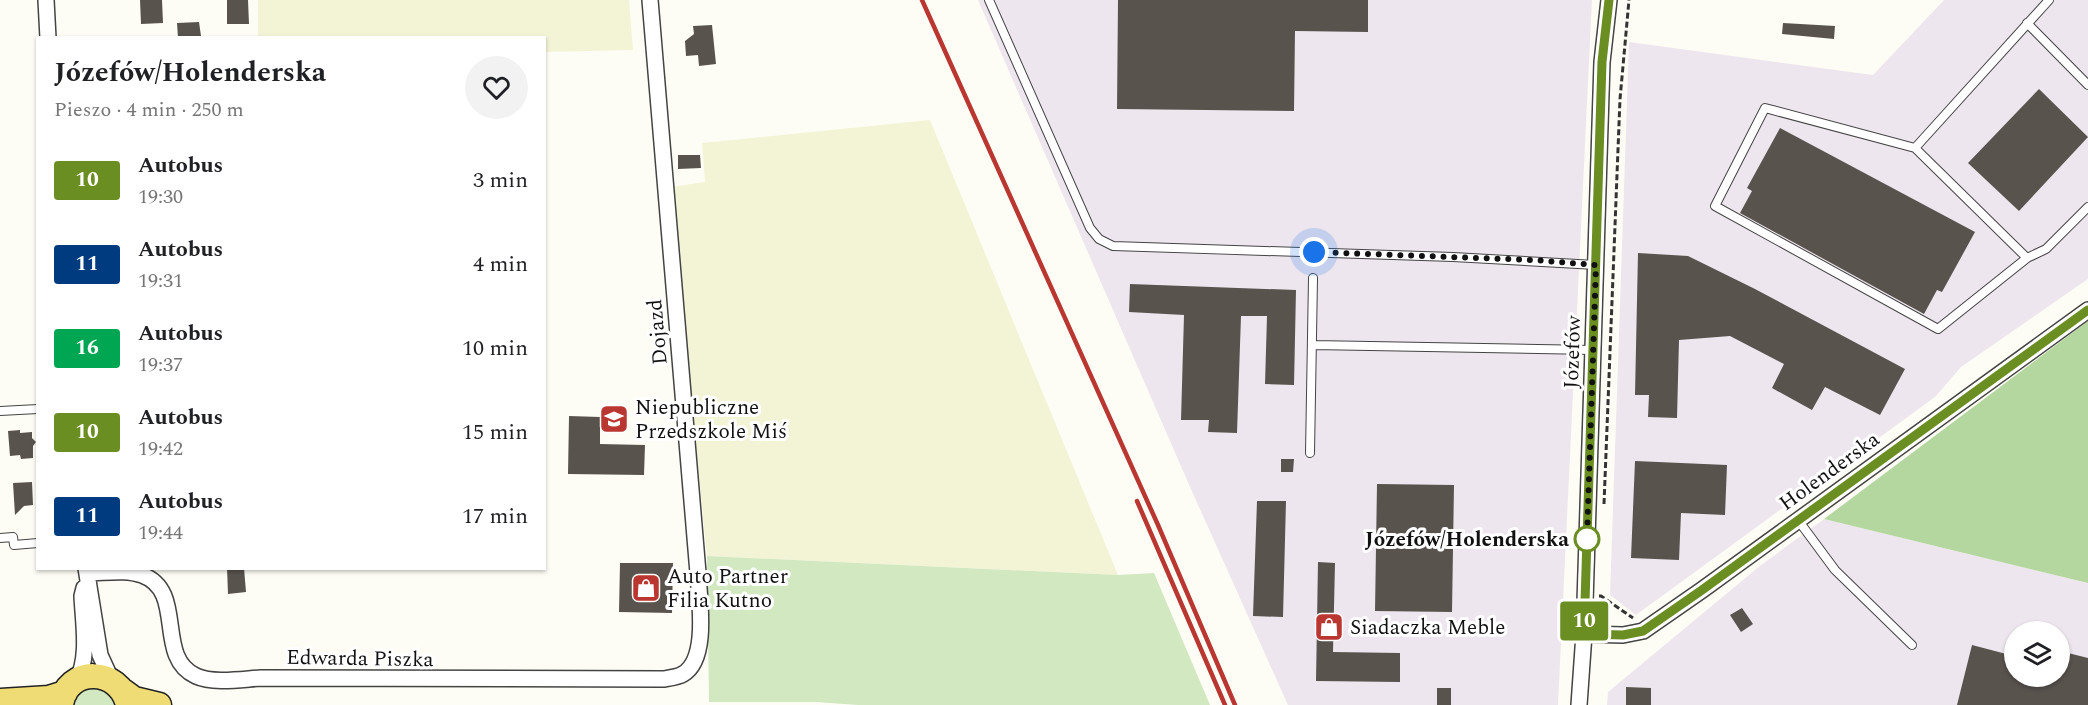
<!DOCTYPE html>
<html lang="pl">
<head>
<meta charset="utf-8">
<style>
	:root { --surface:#fff; --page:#f2f2f2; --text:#202124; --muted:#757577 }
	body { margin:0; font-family:Spectral,serif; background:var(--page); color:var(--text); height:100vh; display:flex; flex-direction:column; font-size:22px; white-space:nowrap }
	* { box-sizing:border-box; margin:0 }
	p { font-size:20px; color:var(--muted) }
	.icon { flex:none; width:33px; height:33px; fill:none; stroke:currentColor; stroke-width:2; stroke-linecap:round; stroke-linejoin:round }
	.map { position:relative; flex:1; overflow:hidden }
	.details { position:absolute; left:36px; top:36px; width:510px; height:534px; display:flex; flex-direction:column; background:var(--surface); border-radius:0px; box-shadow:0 2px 4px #0004 }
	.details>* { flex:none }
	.badge { padding:0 12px; border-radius:4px; font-size:21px; line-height:39px }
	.tools { position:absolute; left:2004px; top:621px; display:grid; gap:12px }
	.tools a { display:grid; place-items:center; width:66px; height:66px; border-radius:50%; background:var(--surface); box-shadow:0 2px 4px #0004; font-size:30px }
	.you { position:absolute; width:30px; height:30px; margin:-15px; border:4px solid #fff; border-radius:50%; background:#1a73e8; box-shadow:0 0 0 9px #1a73e833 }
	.map>.badge { position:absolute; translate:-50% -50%; box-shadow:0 0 0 3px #fff }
	.round { display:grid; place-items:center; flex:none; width:63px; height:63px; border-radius:32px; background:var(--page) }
	.overview { display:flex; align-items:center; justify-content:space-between; height:102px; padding:0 18px }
	h1 { font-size:28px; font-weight:700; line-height:45px }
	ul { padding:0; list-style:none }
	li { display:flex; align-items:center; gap:18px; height:84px; padding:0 18px }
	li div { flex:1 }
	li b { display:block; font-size:22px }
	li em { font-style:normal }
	li .badge { min-width:66px; font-weight:700; text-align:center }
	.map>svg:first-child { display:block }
	.industrial { fill:#eee6ee; fill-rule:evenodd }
	.farmland { fill:#f3f4d6 }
	.green { fill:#d1e8c0 }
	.forest { fill:#b4d7a0 }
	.building { fill:#59534e }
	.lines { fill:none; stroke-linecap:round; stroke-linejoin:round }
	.service-casing { stroke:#444; stroke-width:10 }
	.minor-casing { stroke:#444; stroke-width:18 }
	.primary-casing { stroke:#222; stroke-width:27 }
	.path { stroke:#333; stroke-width:3; stroke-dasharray:6 3; stroke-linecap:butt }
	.service { stroke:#fff; stroke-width:8 }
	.minor { stroke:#fff; stroke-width:15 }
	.primary { stroke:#efdc75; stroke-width:24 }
	.rail { stroke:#b93631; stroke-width:4.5 }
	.line-casing { stroke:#fff; stroke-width:14 }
	.line { stroke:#6b8e23; stroke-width:9 }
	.walk { stroke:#111; stroke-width:6; stroke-dasharray:0 10.8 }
	.stop-dot { fill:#fff; stroke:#6b8e23; stroke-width:3 }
	.labels { text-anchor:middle; stroke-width:6; stroke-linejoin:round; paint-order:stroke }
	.street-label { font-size:21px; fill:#111; stroke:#fff }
	.poi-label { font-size:21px; fill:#111; stroke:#fff; text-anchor:start }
	.stop-label { font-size:21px; font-weight:bold; fill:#111; stroke:#fff; text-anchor:end }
</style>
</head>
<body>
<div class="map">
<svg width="2088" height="705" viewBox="0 0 2088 705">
	<rect width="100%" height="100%" fill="#fefdf5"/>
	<path class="industrial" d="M 978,0 L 1592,0 L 1558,705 L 1288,705 L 1190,487 Z
		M 1944,0 L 2088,0 L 2088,279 L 1961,367 L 1935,397 L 1636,615 L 1610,595 L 1629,42 L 1873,75 Z
		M 1824,519 L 2088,583 L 2088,705 L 1607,705 L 1608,692 L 1761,565 ZM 2014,632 L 2060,632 L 2060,676 L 2014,676 Z"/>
	<path class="farmland" d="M 258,0 L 629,0 L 633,50 L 545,52 L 544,38 L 258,37 Z
		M 930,120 L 1118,575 L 707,556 L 670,187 L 705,182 L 702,143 Z"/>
	<path class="green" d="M 707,556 L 1118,575 L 1154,573 L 1210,705 L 858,705 L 816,702 L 709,702 Z
		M 86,687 L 102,687 L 119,705 L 71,705 L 74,697 Z"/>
	<path class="forest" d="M 2088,321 L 2088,583 L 1824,519 Z"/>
	<path class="building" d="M 140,0 L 162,0 L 163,23 L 141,24 Z
		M 227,0 L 248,0 L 249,24 L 227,24 Z
		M 1118,0 L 1368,0 L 1368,32 L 1295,31 L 1294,111 L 1117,109 Z
		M 199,22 L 201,36 L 178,38 L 177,23 Z
		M 1783,23 L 1835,26 L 1834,39 L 1782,34 Z
		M 712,25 L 716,64 L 699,66 L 698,55 L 686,56 L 685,41 L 694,34 L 693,26 Z
		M 2039,89 L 2088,137 L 2019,211 L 1968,163 Z
		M 1780,128 L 1975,232 L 1942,292 L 1937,290 L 1924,314 L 1740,213 L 1752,191 L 1747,188 Z
		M 678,155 L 700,155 L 701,168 L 678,169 Z
		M 1638,253 L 1688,256 L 1755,289 L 1905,369 L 1880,415 L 1825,387 L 1812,410 L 1772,388 L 1784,364 L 1730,336 L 1679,340 L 1677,418 L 1648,417 L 1649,395 L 1635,395 Z
		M 1130,284 L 1296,290 L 1294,385 L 1265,384 L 1267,316 L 1241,316 L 1237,433 L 1208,432 L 1209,420 L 1181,420 L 1184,315 L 1129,312 Z
		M 569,416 L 600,417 L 600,444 L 645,445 L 644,475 L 568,474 Z
		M 20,430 L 20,433 L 32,432 L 32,438 L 36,442 L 33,446 L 33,458 L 21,459 L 20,455 L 10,456 L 8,431 Z
		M 1281,459 L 1294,459 L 1293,472 L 1281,472 Z
		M 1635,461 L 1727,465 L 1725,515 L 1681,513 L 1679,560 L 1631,558 Z
		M 32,482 L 33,505 L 24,506 L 15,515 L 13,483 Z
		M 1377,484 L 1454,485 L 1452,612 L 1375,611 Z
		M 1257,501 L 1286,501 L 1283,617 L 1253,616 Z
		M 1318,562 L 1335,563 L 1333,652 L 1400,653 L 1400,682 L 1316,681 Z
		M 620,563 L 673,563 L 672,613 L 619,612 Z
		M 227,568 L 244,568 L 246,592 L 228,594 Z
		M 1742,608 L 1753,624 L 1741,632 L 1730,615 Z
		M 1972,645 L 2014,656 L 2014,676 L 2060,676 L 2060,651 L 2088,658 L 2088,705 L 1957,705 Z
		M 1626,687 L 1651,688 L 1651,705 L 1626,705 Z
		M 1437,688 L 1451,688 L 1451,705 L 1437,705 Z"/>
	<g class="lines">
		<g class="service-casing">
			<path id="service" d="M 989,0 L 1090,228 L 1099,239 L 1113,246 L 1453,257 L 1596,265
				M 2049,0 L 1915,148 L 2027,258 L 2046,249 L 2088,207
				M 2027,23 L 2088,85
				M 1915,148 L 1765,108 L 1715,206 L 1938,329 L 2027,258
				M 1313,345 L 1593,350
				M 0,411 L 38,409
				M 1310,453 L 1313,278
				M 1798,520 L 1835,570 L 1912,645
				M 0,538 L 13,537 L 14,545 L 38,543"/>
		</g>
		<g class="minor-casing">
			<path id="minor" d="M 46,0 L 48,38
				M 86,568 L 100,655 L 111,679
				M 87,573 C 105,573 125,569 142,575 C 187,591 154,657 196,676 C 213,684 243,679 261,678 L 664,679 C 670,678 678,677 683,674 C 709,659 699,599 698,573 L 650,0
				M 1584,634 L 1623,635 L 1643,631 L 1702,590 L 2088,310
				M 76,681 C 90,660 83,621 82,596 L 84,588
				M 1579,705 L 1584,634 L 1602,62 L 1609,0"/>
		</g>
		<g class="primary-casing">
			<path id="primary" d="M 123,691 L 134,699 L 159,705
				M 0,701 L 49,698 L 65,693
				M 61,705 C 66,666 120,667 128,705"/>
		</g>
		<path class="path" d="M 1604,504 L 1620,99 L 1629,0
			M 1599,596 L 1601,596 L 1633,618"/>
		<use href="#service" class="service"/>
		<use href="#minor" class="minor"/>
		<use href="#primary" class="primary"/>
		<path class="rail" d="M 922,0 L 1158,525 L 1235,705
			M 1137,501 L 1225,705"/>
	</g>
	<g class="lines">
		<g class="line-casing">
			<path id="line" d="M 1609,0 L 1602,62 L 1584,634 L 1623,635 L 1643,631 L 1702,590 L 2088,310"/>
		</g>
		<use href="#line" class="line"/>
		<path class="walk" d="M 1314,252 L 1533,260 L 1596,265 L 1587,539"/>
	</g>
	<defs>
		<g id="school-square" transform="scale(1.5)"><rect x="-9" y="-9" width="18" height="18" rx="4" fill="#b93631" stroke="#fff"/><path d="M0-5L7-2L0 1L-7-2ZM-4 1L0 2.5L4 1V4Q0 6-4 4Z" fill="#fff"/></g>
		<g id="shop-square" transform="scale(1.5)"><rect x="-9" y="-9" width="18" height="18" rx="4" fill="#b93631" stroke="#fff"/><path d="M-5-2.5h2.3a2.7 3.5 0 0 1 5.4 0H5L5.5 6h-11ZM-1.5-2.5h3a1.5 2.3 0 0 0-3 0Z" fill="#fff"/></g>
	</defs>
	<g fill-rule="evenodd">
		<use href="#school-square" x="614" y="419"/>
		<use href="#shop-square" x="646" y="588"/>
		<use href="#shop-square" x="1329" y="627"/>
	</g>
	<circle class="stop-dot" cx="1587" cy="539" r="12"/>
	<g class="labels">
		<g class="street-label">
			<text transform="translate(657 332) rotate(-95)" y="7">Dojazd</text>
			<text transform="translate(1572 352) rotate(-88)" y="7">Józefów</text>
			<text transform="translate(1829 471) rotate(-36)" y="7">Holenderska</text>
			<text transform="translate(360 658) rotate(1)" y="7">Edwarda Piszka</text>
		</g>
		<g class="poi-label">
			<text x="635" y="414">Niepubliczne<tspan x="635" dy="24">Przedszkole Miś</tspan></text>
			<text x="667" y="583">Auto Partner<tspan x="667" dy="24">Filia Kutno</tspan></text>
			<text x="1350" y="634">Siadaczka Meble</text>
		</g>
		<g class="stop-label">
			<text x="1569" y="546">Józefów/Holenderska</text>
		</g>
	</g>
</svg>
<div class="tools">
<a><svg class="icon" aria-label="layers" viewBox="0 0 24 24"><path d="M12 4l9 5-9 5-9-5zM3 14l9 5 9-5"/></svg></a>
</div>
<div class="you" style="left:1314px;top:252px"></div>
<b class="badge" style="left:1584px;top:621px;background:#6b8e23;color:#fff">10</b>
<section class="details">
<div class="overview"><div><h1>Józefów/Holenderska</h1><p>Pieszo · 4 min · 250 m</p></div><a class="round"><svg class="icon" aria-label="heart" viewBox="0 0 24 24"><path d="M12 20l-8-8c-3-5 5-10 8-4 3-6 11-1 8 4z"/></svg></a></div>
<ul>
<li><span class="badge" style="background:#6b8e23;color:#fff">10</span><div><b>Autobus</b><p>19:30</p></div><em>3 min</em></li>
<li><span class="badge" style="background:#003b80;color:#fff">11</span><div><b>Autobus</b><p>19:31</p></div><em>4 min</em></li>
<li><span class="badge" style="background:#00a651;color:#fff">16</span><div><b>Autobus</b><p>19:37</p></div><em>10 min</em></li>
<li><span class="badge" style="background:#6b8e23;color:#fff">10</span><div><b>Autobus</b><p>19:42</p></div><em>15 min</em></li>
<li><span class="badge" style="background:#003b80;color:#fff">11</span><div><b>Autobus</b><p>19:44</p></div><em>17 min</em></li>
</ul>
</section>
</div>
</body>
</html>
